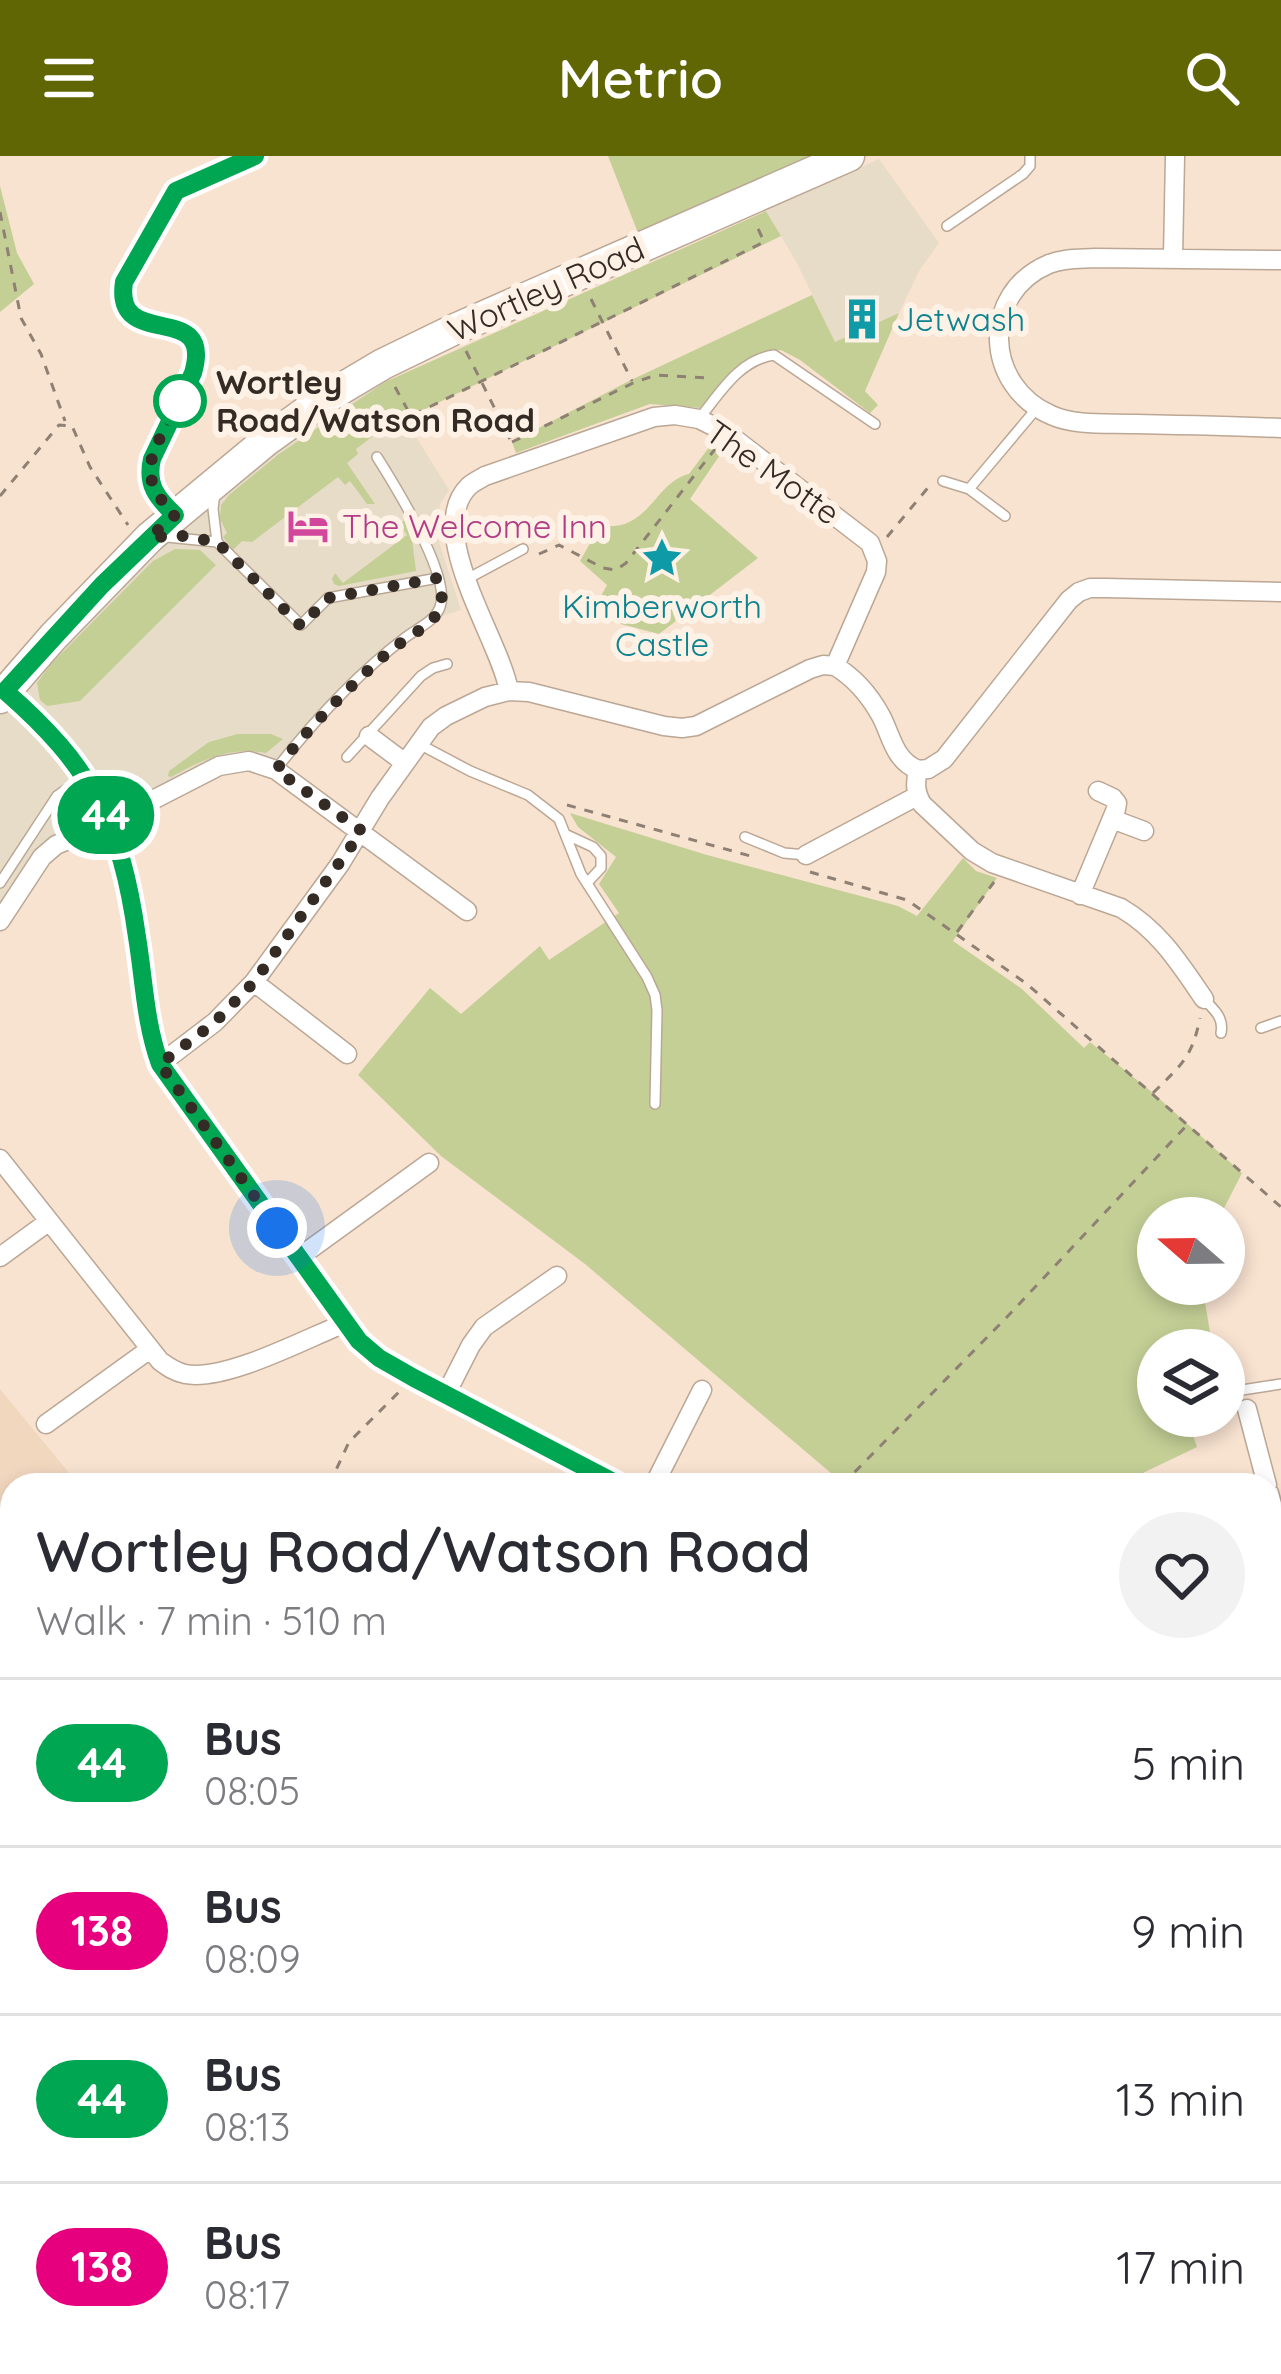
<!DOCTYPE html>
<html lang="en">
<head>
<meta charset="utf-8">
<style>
	:root { --surface:#fff; --page:#f2f2f3; --text:#2b2b33; --muted:#7c7c81; --line:#e1e1e2; --accent:#616604 }
	body { margin:0; font-family:Quicksand,sans-serif; background:var(--page); color:var(--text); height:100vh; display:flex; flex-direction:column; font-size:45px; white-space:nowrap }
	* { box-sizing:border-box; margin:0 }
	p { font-size:39px; color:var(--muted) }
	.icon { flex:none; width:66px; height:66px; fill:none; stroke:currentColor; stroke-width:2; stroke-linecap:round; stroke-linejoin:round }
	.map { position:relative; flex:1; overflow:hidden }
	.sheet { position:absolute; left:0px; top:1317px; width:1281px; height:903px; display:flex; flex-direction:column; background:var(--surface); border-radius:36px 36px 0 0; box-shadow:0 6px 18px #0003 }
	.sheet>* { flex:none }
	.badge { padding:0 24px; border-radius:39px; font-size:42px; line-height:78px }
	.needle { width:78px; rotate:290deg }
	.buttons { position:absolute; left:1137px; top:1041px; display:grid; gap:24px }
	.buttons a { display:grid; place-items:center; width:108px; height:108px; border-radius:50%; background:var(--surface); box-shadow:0 6px 18px #0003; font-size:60px }
	.you { position:absolute; width:60px; height:60px; margin:-30px; border:9px solid #fff; border-radius:50%; background:#1a73e8; box-shadow:0 0 0 18px #1a73e833 }
	.map>.badge { position:absolute; translate:-50% -50%; box-shadow:0 0 0 6px #fff }
	.round { display:grid; place-items:center; flex:none; width:126px; height:126px; border-radius:63px; background:var(--page) }
	.overview { display:flex; align-items:center; justify-content:space-between; height:204px; padding:0 36px }
	h1 { font-size:57px; font-weight:600; line-height:90px }
	ul { padding:0; list-style:none }
	li { display:flex; align-items:center; gap:36px; height:168px; padding:0 36px; border-top:3px solid var(--line) }
	li div { flex:1 }
	li b { display:block; font-size:45px }
	li em { font-style:normal }
	li .badge { min-width:132px; font-weight:700; text-align:center }
	header { display:flex; justify-content:space-between; align-items:center; height:156px; padding:0 36px; background:var(--accent); color:#fff; font-size:54px; font-weight:600 }
	.map>svg:first-child { display:block }
	.commercial { fill:#e6dcc7 }
	.built { fill:#f2d7bf }
	.green { fill:#c4cf96 }
	.lines { fill:none; stroke-linecap:round; stroke-linejoin:round }
	.service-casing { stroke:#bba795; stroke-width:12 }
	.minor-casing { stroke:#bba795; stroke-width:21 }
	.tertiary-casing { stroke:#bba795; stroke-width:27 }
	.primary-casing { stroke:#bba795; stroke-width:33 }
	.path { stroke:#8f8074; stroke-width:3; stroke-dasharray:9 9; stroke-linecap:butt }
	.service { stroke:#fff; stroke-width:9 }
	.minor { stroke:#fff; stroke-width:18 }
	.tertiary { stroke:#fff; stroke-width:24 }
	.primary { stroke:#fff; stroke-width:30 }
	.line-casing { stroke:#fff; stroke-width:27 }
	.line { stroke:#00a651; stroke-width:18 }
	.walk { stroke:#332b24; stroke-width:12; stroke-dasharray:0 21.6 }
	.stop-dot { fill:#fff; stroke:#00a651; stroke-width:6 }
	.labels { text-anchor:middle; stroke-width:12; stroke-linejoin:round; paint-order:stroke }
	.street-label { font-size:33px; fill:#332b24; stroke:#fef1e6 }
	.culture-label { font-size:33px; fill:#0d838f; stroke:#fef1e6; text-anchor:start }
	.stop-label { font-size:33px; font-weight:bold; fill:#332b24; stroke:#fef1e6; text-anchor:start }
	.hotel-label { font-size:33px; fill:#b23c85; stroke:#fef1e6; text-anchor:start }
</style>
</head>
<body>
<header><svg class="icon" aria-label="menu" viewBox="0 0 24 24"><path d="M4 6h16M4 12h16M4 18h16"/></svg>Metrio<svg class="icon" aria-label="search" viewBox="0 0 24 24"><circle cx="10" cy="10" r="6"/><path d="M15 15l6 6"/></svg></header>
<div class="map">
<svg width="1281" height="2218" viewBox="0 0 1281 2218">
	<rect width="100%" height="100%" fill="#f8e2d0"/>
	<path class="commercial" d="M 879,3 L 939,87 L 919,115 L 899,157 L 835,186 L 797,107 L 766,55 Z
		M 374,213 L 449,334 L 440,348 L 438,383 L 461,454 L 432,463 L 405,482 L 322,559 L 276,614 L 249,605 L 56,689 L 0,765 L 0,542 L 53,481 Z"/>
	<path class="built" d="M 0,1233 L 79,1329 L 12,1329 L 12,1356 L 0,1359 Z
		M 1281,1650 L 1281,2207 L 1258,2218 L 711,2218 L 710,2208 L 1269,2208 L 1269,1656 Z"/>
	<path class="green" d="M 608,0 L 813,0 L 638,77 Z
		M 0,30 L 17,97 L 34,128 L 0,156 Z
		M 766,55 L 781,80 L 411,260 L 378,282 L 373,280 L 356,293 L 358,298 L 347,307 L 375,348 L 367,348 L 350,325 L 345,329 L 338,321 L 252,386 L 242,385 L 233,394 L 223,381 L 227,377 L 220,363 L 221,349 L 229,339 L 279,298 L 385,226 Z
		M 812,139 L 835,186 L 899,157 L 865,235 L 878,249 L 870,257 L 800,204 L 781,194 L 764,197 L 731,216 L 701,252 L 650,248 L 516,297 L 512,286 L 629,225 Z
		M 713,286 L 724,293 L 690,343 L 758,402 L 659,478 L 590,460 L 607,429 L 580,405 L 600,370 C 610,370 620,371 629,366 C 654,355 661,325 689,318 Z
		M 405,364 L 410,367 L 416,415 L 339,430 L 334,428 L 332,423 L 335,417 L 343,427 L 407,379 L 399,368 Z
		M 175,393 L 200,394 L 216,409 L 80,545 L 47,550 L 40,544 L 37,527 L 50,509 L 153,405 Z
		M 238,578 L 271,578 L 283,583 L 266,597 C 230,590 202,604 171,621 L 168,620 L 169,615 L 209,586 Z
		M 570,657 L 707,699 L 898,750 L 917,760 L 963,702 L 976,715 L 997,722 L 953,785 L 1022,833 L 1084,892 L 1090,886 L 1153,937 L 1242,1017 L 1219,1062 L 1158,1062 L 1158,1128 L 1202,1128 L 1213,1194 L 1158,1194 L 1158,1260 L 1200,1260 L 1193,1279 L 1197,1291 L 1118,1329 L 845,1329 L 585,1108 L 441,1000 L 358,919 L 430,832 L 461,858 L 540,790 L 549,804 L 619,757 L 599,728 L 616,701 L 578,671 Z
		M 12,2120 L 12,2208 L 700,2208 L 701,2218 L 0,2218 L 0,2124 Z
		M 948,2208 L 1092,2208 L 1096,2218 L 926,2218 Z"/>
	<g class="lines">
		<g class="service-casing">
			<path id="service" d="M 947,70 L 1023,18 L 1030,10 L 1030,0
				M 699,263 C 720,237 739,204 774,199 L 875,268
				M 943,325 L 969,333 L 1005,360
				M 969,333 L 1037,252
				M 215,336 L 213,353 L 217,386
				M 167,381 L 217,386 L 301,469 L 328,442 L 438,422
				M 467,423 L 523,393
				M 421,589 L 470,615 L 528,639 L 559,663 L 581,718 L 647,821 L 655,839 L 657,854 L 655,948
				M 347,601 L 421,520 L 433,512 L 447,508
				M 277,612 C 314,565 358,517 406,481 C 418,472 435,465 440,451 C 452,421 394,328 377,301
				M 567,679 L 593,691 L 601,700 L 601,712 L 587,727
				M 745,681 L 784,697 L 806,699
				M 0,727 L 57,640 L 84,621
				M 1204,843 C 1214,854 1224,861 1221,877
				M 1261,872 L 1281,865
				M 1224,1230 L 1242,1234 L 1281,1228"/>
		</g>
		<g class="minor-casing">
			<path id="minor" d="M 1173,101 L 1175,0
				M 1281,104 L 1095,102 C 1079,103 1064,102 1049,108 C 980,137 984,230 1051,259 C 1075,270 1107,267 1133,268 C 1182,269 1232,270 1281,272
				M 175,359 C 157,342 146,329 152,303 L 193,217 C 215,141 114,197 124,126 L 176,36 L 255,0
				M 835,510 C 855,522 870,540 881,560 C 892,581 894,604 918,614
				M 5,535 C 94,613 123,673 139,790 C 144,829 146,870 160,908 L 359,1185 L 379,1202 L 445,1240 L 619,1329
				M 509,535 C 500,483 423,375 469,330 C 474,326 480,323 485,320 L 654,261 L 675,259 L 699,263 L 727,277 L 870,387 L 877,405 L 876,416 L 835,510
				M 369,580 L 405,607
				M 918,614 L 928,613 L 944,603 L 1069,444 L 1079,436 L 1090,432 L 1106,432 L 1281,436
				M 918,614 C 915,627 915,636 922,648 L 972,695 L 992,707 L 1121,752 C 1159,774 1180,808 1204,843
				M 1112,663 L 1144,675
				M 806,699 L 917,640
				M 1080,739 L 1116,653 L 1117,647 L 1113,642 L 1098,635
				M 0,765 L 42,701 L 56,689 L 110,666 L 219,610 L 249,605 L 276,614 L 467,755
				M 254,826 L 347,898
				M 160,908 L 215,866 L 254,826 L 340,708 L 380,642 L 431,571 L 446,560 L 485,541 L 509,535 L 529,536 L 664,570 L 682,572 L 696,570 L 810,513 L 823,509 L 835,510
				M 0,1003 L 160,1205 C 168,1211 175,1216 185,1218 C 225,1226 305,1183 345,1167
				M 0,1101 L 48,1066
				M 298,1102 L 429,1007
				M 445,1240 L 471,1189 L 484,1171 L 557,1120
				M 1247,1253 L 1267,1329
				M 46,1268 L 150,1193
				M 654,1329 L 702,1234
				M 1269,1337 L 1281,1383
				M 12,1901 L 3,1937 L 12,1965
				M 0,2026 L 12,2023
				M 700,2208 L 701,2218"/>
		</g>
		<g class="tertiary-casing">
			<path id="tertiary" d="M 1269,1419 L 1281,1416
				M 0,1552 L 12,1548"/>
		</g>
		<g class="primary-casing">
			<path id="primary" d="M 0,542 L 53,481 L 150,381 L 267,284 L 324,243 L 383,208 L 455,173 L 849,0"/>
		</g>
		<path class="path" d="M 0,56 L 21,162 L 41,198 L 65,265
			M 591,143 L 632,225
			M 466,195 L 510,283
			M 395,231 L 411,260 L 764,86 L 756,68
			M 512,286 L 633,227 L 656,219 L 710,222
			M 0,340 L 59,269 L 72,270 L 90,311 L 128,369
			M 887,381 L 931,328
			M 539,398 L 559,389 L 603,412 L 616,414 L 626,407 L 715,293
			M 567,649 L 754,701
			M 810,716 L 907,744 L 956,778 L 1027,828 L 1281,1051
			M 957,776 L 994,726
			M 1153,937 C 1181,909 1192,902 1200,862
			M 329,1329 L 349,1286 L 399,1236
			M 842,1329 L 1006,1162 L 1188,968
			M 0,2150 L 12,2147
			M 363,2208 L 369,2218
			M 637,2218 L 638,2208
			M 910,2218 L 925,2208"/>
		<use href="#service" class="service"/>
		<use href="#minor" class="minor"/>
		<use href="#tertiary" class="tertiary"/>
		<use href="#primary" class="primary"/>
	</g>
	<g class="lines">
		<g class="line-casing">
			<path id="line" d="M 255,0 L 176,35 L 124,126 C 113,197 215,142 193,217 L 152,303 C 146,329 157,342 175,359 L 102,429 L 5,535 C 92,611 121,667 137,781 C 144,823 145,867 160,908 L 359,1185 L 379,1202 L 414,1222 L 619,1329"/>
		</g>
		<use href="#line" class="line"/>
		<path class="walk" d="M 180,245 C 156,292 130,316 175,359 L 150,381 L 183,380 L 217,386 L 301,470 L 328,442 L 438,422 C 441,435 445,446 437,458 C 425,474 400,485 385,499 C 346,534 308,572 276,614 L 362,675 L 254,826 L 215,866 L 160,908 L 277,1072"/>
	</g>
	<defs>
		<g id="building-bare" transform="scale(3.24)"><path d="M-4-6H4V6H1V3H-1V6H-4ZM-2.5-4.3h1.7v1.8h-1.7ZM.8-4.3h1.7v1.8H.8ZM-2.5-1h1.7V.8h-1.7ZM.8-1h1.7V.8H.8Z" fill="#0f9aa8" stroke="#fef1e6" stroke-width="2.5" paint-order="stroke"/></g>
		<g id="hotel-bare" transform="scale(3.24)"><path d="M-6-4.5h1.5V1H6V5H4.5V3h-9V5H-6ZM-4 0a1.8 1.8 0 1 1 3.6 0ZM.5 0V-2.5h3Q6-2.5 6 0Z" fill="#d1479c" stroke="#fef1e6" stroke-width="2.5" paint-order="stroke"/></g>
		<g id="sight-bare" transform="scale(3.24)"><path d="M0-6L1.8-2.2L6-1.7L2.9 1.2L3.7 5.4L0 3.3L-3.7 5.4L-2.9 1.2L-6-1.7L-1.8-2.2Z" fill="#0f9aa8" stroke="#fef1e6" stroke-width="2.5" paint-order="stroke"/></g>
	</defs>
	<g fill-rule="evenodd">
		<use href="#building-bare" x="862" y="163"/>
		<use href="#hotel-bare" x="308" y="370"/>
		<use href="#sight-bare" x="662" y="402"/>
	</g>
	<circle class="stop-dot" cx="180" cy="245" r="24"/>
	<g class="labels">
		<g class="street-label">
			<text transform="translate(546 133) rotate(-24)" y="12">Wortley Road</text>
			<text transform="translate(773 316) rotate(35)" y="12">The Motte</text>
		</g>
		<g class="culture-label">
			<text x="896" y="175">Jetwash</text>
			<text x="662" y="462" text-anchor="middle">Kimberworth<tspan x="662" dy="38">Castle</tspan></text>
		</g>
		<g class="stop-label">
			<text x="216" y="238">Wortley<tspan x="216" dy="38">Road/Watson Road</tspan></text>
		</g>
		<g class="hotel-label">
			<text x="342" y="382">The Welcome Inn</text>
		</g>
	</g>
</svg>
<div class="buttons">
<a><svg class="needle" viewBox="-14 -14 28 28"><path d="M0-13l5 13h-10z" fill="#e53935"/><path d="M0 13l5-13h-10z" fill="#7c7c81"/></svg></a>
<a><svg class="icon" aria-label="layers" viewBox="0 0 24 24"><path d="M12 4l9 5-9 5-9-5zM3 14l9 5 9-5"/></svg></a>
</div>
<div class="you" style="left:277px;top:1072px"></div>
<b class="badge" style="left:106px;top:659px;background:#00a651;color:#fff">44</b>
<section class="sheet">
<div class="overview"><div><h1>Wortley Road/Watson Road</h1><p>Walk · 7 min · 510 m</p></div><a class="round"><svg class="icon" aria-label="heart" viewBox="0 0 24 24"><path d="M12 20l-8-8c-3-5 5-10 8-4 3-6 11-1 8 4z"/></svg></a></div>
<ul>
<li><span class="badge" style="background:#00a651;color:#fff">44</span><div><b>Bus</b><p>08:05</p></div><em>5 min</em></li>
<li><span class="badge" style="background:#e6007e;color:#fff">138</span><div><b>Bus</b><p>08:09</p></div><em>9 min</em></li>
<li><span class="badge" style="background:#00a651;color:#fff">44</span><div><b>Bus</b><p>08:13</p></div><em>13 min</em></li>
<li><span class="badge" style="background:#e6007e;color:#fff">138</span><div><b>Bus</b><p>08:17</p></div><em>17 min</em></li>
</ul>
</section>
</div>
</body>
</html>
